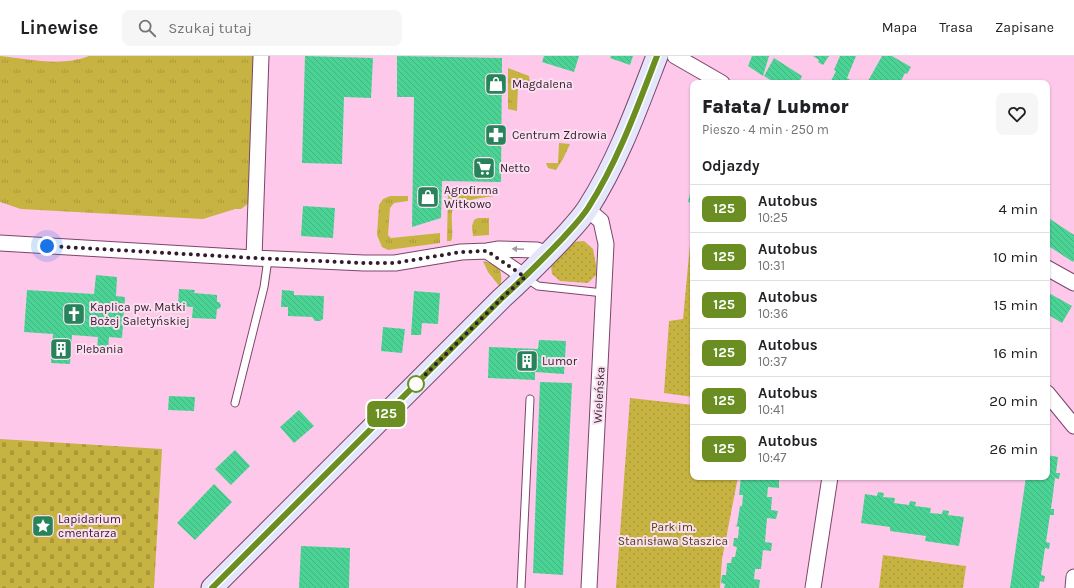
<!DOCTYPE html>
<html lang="pl">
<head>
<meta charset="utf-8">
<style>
	:root { --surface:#fff; --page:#f6f6f6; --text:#202124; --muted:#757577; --line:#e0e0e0 }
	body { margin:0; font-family:Karla,sans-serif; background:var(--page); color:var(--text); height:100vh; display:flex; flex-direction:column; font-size:15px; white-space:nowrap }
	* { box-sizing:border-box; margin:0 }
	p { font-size:13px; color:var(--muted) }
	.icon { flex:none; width:22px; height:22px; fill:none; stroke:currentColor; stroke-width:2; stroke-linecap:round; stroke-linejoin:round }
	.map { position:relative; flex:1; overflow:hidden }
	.panel { position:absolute; left:690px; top:24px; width:360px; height:400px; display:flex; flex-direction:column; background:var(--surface); border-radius:8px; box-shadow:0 1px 3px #0004 }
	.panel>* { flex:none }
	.badge { padding:0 8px; border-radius:6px; font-size:14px; line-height:26px }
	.you { position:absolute; width:20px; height:20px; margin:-10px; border:3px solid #fff; border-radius:50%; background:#1a73e8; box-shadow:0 0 0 6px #1a73e833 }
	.map>.badge { position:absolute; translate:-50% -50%; box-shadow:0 0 0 2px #fff }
	h2 { padding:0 12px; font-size:15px; line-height:36px }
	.round { display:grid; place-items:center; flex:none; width:42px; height:42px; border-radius:8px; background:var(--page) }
	.headline { display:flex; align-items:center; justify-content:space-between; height:68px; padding:0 12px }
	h1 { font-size:19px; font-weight:800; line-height:30px }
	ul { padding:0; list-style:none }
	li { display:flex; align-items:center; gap:12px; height:48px; padding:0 12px; border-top:1px solid var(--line) }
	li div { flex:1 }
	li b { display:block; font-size:15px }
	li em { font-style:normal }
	li .badge { min-width:44px; font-weight:700; text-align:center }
	header { display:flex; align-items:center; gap:24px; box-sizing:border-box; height:56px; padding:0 20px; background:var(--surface); border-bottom:1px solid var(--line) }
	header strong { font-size:19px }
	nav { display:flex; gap:22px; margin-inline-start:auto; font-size:14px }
	.search { width:280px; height:36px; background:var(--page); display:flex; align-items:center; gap:10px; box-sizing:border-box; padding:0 14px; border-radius:8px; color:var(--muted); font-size:15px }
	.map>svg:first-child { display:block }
	.grass { fill:url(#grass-tufts) }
	.cemetery { fill:url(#cemetery-stones) }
	.park { fill:url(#park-dots) }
	.building { fill:url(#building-back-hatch) }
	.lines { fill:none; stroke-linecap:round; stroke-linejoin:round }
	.lane-casing { stroke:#7d446b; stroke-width:9 }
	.street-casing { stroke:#7d446b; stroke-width:17 }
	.secondary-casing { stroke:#7d446b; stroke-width:23 }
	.lane { stroke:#fff; stroke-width:7 }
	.street { stroke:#fff; stroke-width:15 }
	.secondary { stroke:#e4e6fc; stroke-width:21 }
	.oneway { fill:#a398a0 }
	.line-casing { stroke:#fff; stroke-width:9 }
	.line { stroke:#6b8e23; stroke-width:6 }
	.walk { stroke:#331b2b; stroke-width:4; stroke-dasharray:0 7.2 }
	.stop-dot { fill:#fff; stroke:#6b8e23; stroke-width:2 }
	.labels { text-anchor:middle; stroke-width:4; stroke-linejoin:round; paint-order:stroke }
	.poi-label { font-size:12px; fill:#331b2b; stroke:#fadff0; text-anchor:start }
	.street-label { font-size:12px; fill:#331b2b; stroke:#fadff0 }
	.park-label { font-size:12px; fill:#4d440e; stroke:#fadff0 }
</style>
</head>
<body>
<header>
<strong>Linewise</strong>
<div class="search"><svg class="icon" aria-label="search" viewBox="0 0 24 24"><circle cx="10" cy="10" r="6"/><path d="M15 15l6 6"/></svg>Szukaj tutaj</div>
<nav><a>Mapa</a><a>Trasa</a><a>Zapisane</a></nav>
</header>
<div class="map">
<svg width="1074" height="532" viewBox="0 0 1074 532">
	<defs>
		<pattern id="grass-tufts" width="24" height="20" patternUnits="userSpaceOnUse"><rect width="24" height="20" fill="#c6b341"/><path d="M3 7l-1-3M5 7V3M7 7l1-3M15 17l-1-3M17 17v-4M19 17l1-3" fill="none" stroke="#ab9939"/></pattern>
		<pattern id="cemetery-stones" width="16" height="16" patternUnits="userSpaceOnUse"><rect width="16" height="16" fill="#c6b341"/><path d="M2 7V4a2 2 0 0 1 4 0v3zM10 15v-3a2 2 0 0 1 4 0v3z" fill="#ab9939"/></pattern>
		<pattern id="park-dots" width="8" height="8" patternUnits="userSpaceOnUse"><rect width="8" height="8" fill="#c6b341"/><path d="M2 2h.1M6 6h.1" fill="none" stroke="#ab9939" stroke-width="1.8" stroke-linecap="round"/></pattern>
		<pattern id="building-back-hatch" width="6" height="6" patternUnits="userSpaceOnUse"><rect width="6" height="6" fill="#4bd395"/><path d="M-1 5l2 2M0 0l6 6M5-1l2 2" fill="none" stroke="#42b581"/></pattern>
	</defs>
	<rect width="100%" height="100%" fill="#fec8eb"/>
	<path class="grass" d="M 0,0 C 29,3 61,11 89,0 L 254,0 L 249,147 L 241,153 L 235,153 L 203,163 L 21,153 L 0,146 Z
		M 508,12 L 529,20 L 530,28 L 518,29 L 517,55 L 508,53 Z
		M 559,87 L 570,88 L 563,103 L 556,114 L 548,112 L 546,107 L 558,107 Z
		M 448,134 L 495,135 L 495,140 C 484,142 455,143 452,156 C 451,164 453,174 452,182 L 451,185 L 447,185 Z
		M 390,140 L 408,140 L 408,145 L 394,147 L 390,152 L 388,179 L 391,182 L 440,177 L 440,187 L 388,194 L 382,191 L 377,179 L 379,149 L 383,143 Z
		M 478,162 L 489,162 L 489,179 L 473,180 L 472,170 L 474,164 Z
		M 483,205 C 499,209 504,214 500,231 L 488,216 Z"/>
	<path class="cemetery" d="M 0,383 L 162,393 L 154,532 L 0,532 Z"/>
	<path class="park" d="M 693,176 L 693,341 L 664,337 L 669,265 L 683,263 L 691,178 Z
		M 584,185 L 593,193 L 596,209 L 596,219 L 588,227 L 560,225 L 552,218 L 551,210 L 572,186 Z
		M 630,342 L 693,349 L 693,421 L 738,421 L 722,503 L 720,532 L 616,532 Z
		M 883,499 L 966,510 L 963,532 L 879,532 Z"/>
	<path class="building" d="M 305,0 L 373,2 L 371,42 L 344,41 L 342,108 L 302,107 Z
		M 397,0 L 502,2 L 501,126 L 442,125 L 441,162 L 412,171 L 414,41 L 397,41 Z
		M 544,0 L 579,0 L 574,16 L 542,6 Z
		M 611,0 L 633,0 L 630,9 L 610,2 Z
		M 752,0 L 769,0 L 763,20 L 748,10 Z
		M 813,0 L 829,0 L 823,9 L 818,6 L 819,4 Z
		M 840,0 L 856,0 L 847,22 L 856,27 L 835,27 L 831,25 L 836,15 L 834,14 Z
		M 882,0 L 892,0 L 911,11 L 907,18 L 905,17 L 900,27 L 870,27 L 868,25 Z
		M 774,2 L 802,20 L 799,27 L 775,27 L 764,20 Z
		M 692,129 L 693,129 L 693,147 L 688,146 Z
		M 303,150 L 335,152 L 333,182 L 301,180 Z
		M 1050,163 L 1074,179 L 1074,204 L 1073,206 L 1047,189 L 1047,167 Z
		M 96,219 L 117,221 L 116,240 L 125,241 L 122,282 L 109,281 L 108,294 L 97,294 L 98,281 L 72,279 L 70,308 L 51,307 L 53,278 L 24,276 L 27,234 L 94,238 Z
		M 179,233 L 195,234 L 194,237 L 217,239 L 217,246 L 219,246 L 221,249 L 220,252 L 217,253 L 216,263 L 192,262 L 193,251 L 178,250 Z
		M 282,234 L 294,235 L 294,239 L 324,240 L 323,263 L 320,265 L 315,265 L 312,261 L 288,260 L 288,251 L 281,251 Z
		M 414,235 L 440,237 L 438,268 L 422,267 L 421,279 L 411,279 Z
		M 1047,236 L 1072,250 L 1062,267 L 1047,258 Z
		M 383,271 L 405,273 L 402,297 L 381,295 Z
		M 539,284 L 566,285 L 564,318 L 535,316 L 535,324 L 488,322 L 489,291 L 538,293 Z
		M 540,326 L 572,327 L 563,519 L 533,517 Z
		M 169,340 L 195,341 L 194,355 L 168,354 Z
		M 299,354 L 314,370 L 294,387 L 280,371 Z
		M 235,394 L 250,410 L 231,429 L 215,413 Z
		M 1047,399 L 1058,401 L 1056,417 L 1060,417 L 1059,423 L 1055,422 L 1051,453 L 1054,453 L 1054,459 L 1050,459 L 1046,486 L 1050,487 L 1049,493 L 1045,492 L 1041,519 L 1045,520 L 1044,526 L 1040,525 L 1039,532 L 1010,532 L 1026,421 L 1047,421 Z
		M 741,421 L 774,421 L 773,423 L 779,424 L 779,432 L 768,431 L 767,441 L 772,441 L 771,454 L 778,455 L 776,463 L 767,462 L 765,486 L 772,487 L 771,495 L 763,494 L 761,513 L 755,513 L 754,523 L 760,524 L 759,532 L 724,532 L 725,528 L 721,527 L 722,519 L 726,519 L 727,507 L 731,507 L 732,501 L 735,501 L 737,491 L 733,490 L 734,482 L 738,482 L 739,471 L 735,470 L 737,469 L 740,450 L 742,450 L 743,439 L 739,439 Z
		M 214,428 L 232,446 L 195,484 L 177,467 Z
		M 878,436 L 884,437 L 883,441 L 895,442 L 894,447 L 909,449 L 910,445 L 916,446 L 915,450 L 931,452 L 930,457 L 942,458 L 943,454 L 949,455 L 948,459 L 964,461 L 959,490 L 925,485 L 926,480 L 890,475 L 890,471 L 861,467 L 865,438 L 877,440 Z
		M 301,490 L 350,492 L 349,532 L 299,532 Z"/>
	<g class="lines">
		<g class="lane-casing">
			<path id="lane" d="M 526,222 L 538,230 L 604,237
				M 235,347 L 264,231 L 268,203
				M 521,532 L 530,343"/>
		</g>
		<g class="street-casing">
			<path id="street" d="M 675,0 L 722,27
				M 587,153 L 601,165 L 606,188 L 589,532
				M 0,187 L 254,202 L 364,207 L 395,207 L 461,196 L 487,195 L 499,193 L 537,194 L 548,198
				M 487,195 L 525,221
				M 254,202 L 261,0
				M 1047,212 L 1074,227
				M 1047,337 L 1074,370
				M 813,532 L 830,421
				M 1073,532 L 1074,521"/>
		</g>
		<g class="secondary-casing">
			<path id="secondary" d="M 212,532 L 502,242 C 523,223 543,203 563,182 C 571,173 581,163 588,152 C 618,105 637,52 657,0"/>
		</g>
		<use href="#lane" class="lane"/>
		<use href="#street" class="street"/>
		<use href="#secondary" class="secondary"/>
	</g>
	<defs><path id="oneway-solid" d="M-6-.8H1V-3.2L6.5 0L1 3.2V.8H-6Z"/></defs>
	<use class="oneway" href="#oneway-solid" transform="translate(518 193) rotate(-178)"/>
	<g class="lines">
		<g class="line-casing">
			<path id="line" d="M 212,532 L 502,242 C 523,223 543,203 563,182 C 571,173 581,163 588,152 C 618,105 637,52 657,0"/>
		</g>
		<use href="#line" class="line"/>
		<path class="walk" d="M 47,190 L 254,202 L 364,207 L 395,207 L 461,196 L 487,195 L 525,221 L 502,242 L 413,331 L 416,328"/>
	</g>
	<defs>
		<g id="shop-square" transform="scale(1.15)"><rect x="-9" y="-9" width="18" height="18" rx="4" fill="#27845a" stroke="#fadff0"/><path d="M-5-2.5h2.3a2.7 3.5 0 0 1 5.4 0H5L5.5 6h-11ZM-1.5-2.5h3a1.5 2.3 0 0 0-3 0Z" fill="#fff"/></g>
		<g id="pharmacy-square" transform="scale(1.15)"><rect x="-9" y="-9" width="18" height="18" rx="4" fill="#27845a" stroke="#fadff0"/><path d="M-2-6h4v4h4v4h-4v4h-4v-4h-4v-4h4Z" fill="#fff"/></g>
		<g id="supermarket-square" transform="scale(1.15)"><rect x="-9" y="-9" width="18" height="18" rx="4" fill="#27845a" stroke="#fadff0"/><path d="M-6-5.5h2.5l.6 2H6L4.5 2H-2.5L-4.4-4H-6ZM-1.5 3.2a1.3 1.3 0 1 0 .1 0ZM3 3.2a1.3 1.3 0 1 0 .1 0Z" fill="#fff"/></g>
		<g id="church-square" transform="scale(1.15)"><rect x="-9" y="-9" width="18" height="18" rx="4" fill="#27845a" stroke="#fadff0"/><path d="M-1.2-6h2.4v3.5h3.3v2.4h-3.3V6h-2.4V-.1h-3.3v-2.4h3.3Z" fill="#fff"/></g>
		<g id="building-square" transform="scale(1.15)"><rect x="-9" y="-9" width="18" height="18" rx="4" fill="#27845a" stroke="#fadff0"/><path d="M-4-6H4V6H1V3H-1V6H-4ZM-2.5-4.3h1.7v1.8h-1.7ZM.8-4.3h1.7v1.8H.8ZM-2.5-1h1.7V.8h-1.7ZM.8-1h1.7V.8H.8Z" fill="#fff"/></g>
		<g id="sight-square" transform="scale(1.15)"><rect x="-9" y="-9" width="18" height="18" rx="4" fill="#27845a" stroke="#fadff0"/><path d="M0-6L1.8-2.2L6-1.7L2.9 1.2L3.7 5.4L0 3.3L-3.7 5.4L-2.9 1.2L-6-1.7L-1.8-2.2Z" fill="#fff"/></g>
	</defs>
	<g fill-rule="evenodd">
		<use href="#shop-square" x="496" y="28"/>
		<use href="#pharmacy-square" x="496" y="79"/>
		<use href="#supermarket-square" x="484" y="112"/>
		<use href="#shop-square" x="428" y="141"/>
		<use href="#church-square" x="74" y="258"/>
		<use href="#building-square" x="61" y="293"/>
		<use href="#building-square" x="527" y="305"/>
		<use href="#sight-square" x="43" y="470"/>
	</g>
	<circle class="stop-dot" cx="416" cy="328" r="8"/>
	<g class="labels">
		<g class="poi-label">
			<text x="512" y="32">Magdalena</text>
			<text x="512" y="83">Centrum Zdrowia</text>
			<text x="500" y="116">Netto</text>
			<text x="444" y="138">Agrofirma<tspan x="444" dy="14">Witkowo</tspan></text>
			<text x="90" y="255">Kaplica pw. Matki<tspan x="90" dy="14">Bożej Saletyńskiej</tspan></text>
			<text x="76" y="297">Plebania</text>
			<text x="542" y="309">Lumor</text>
			<text x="58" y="467">Lapidarium<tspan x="58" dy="14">cmentarza</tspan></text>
		</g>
		<g class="street-label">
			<text transform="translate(599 339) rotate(-87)" y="4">Wieleńska</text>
		</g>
		<g class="park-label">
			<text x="673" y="475">Park im.<tspan x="673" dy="14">Stanisława Staszica</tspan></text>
		</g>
	</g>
</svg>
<div class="you" style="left:47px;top:190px"></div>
<b class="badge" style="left:386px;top:358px;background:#6b8e23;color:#fff">125</b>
<section class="panel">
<div class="headline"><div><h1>Fałata/ Lubmor</h1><p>Pieszo · 4 min · 250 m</p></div><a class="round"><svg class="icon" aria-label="heart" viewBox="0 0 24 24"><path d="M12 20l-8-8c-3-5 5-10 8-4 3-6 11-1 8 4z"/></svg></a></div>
<h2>Odjazdy</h2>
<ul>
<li><span class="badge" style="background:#6b8e23;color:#fff">125</span><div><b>Autobus</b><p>10:25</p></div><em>4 min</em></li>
<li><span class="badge" style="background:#6b8e23;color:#fff">125</span><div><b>Autobus</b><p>10:31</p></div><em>10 min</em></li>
<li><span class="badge" style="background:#6b8e23;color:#fff">125</span><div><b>Autobus</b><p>10:36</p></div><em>15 min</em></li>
<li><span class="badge" style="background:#6b8e23;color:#fff">125</span><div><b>Autobus</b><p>10:37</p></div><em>16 min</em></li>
<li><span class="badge" style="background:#6b8e23;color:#fff">125</span><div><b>Autobus</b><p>10:41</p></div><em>20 min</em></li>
<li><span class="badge" style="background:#6b8e23;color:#fff">125</span><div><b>Autobus</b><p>10:47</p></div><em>26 min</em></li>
</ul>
</section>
</div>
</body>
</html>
